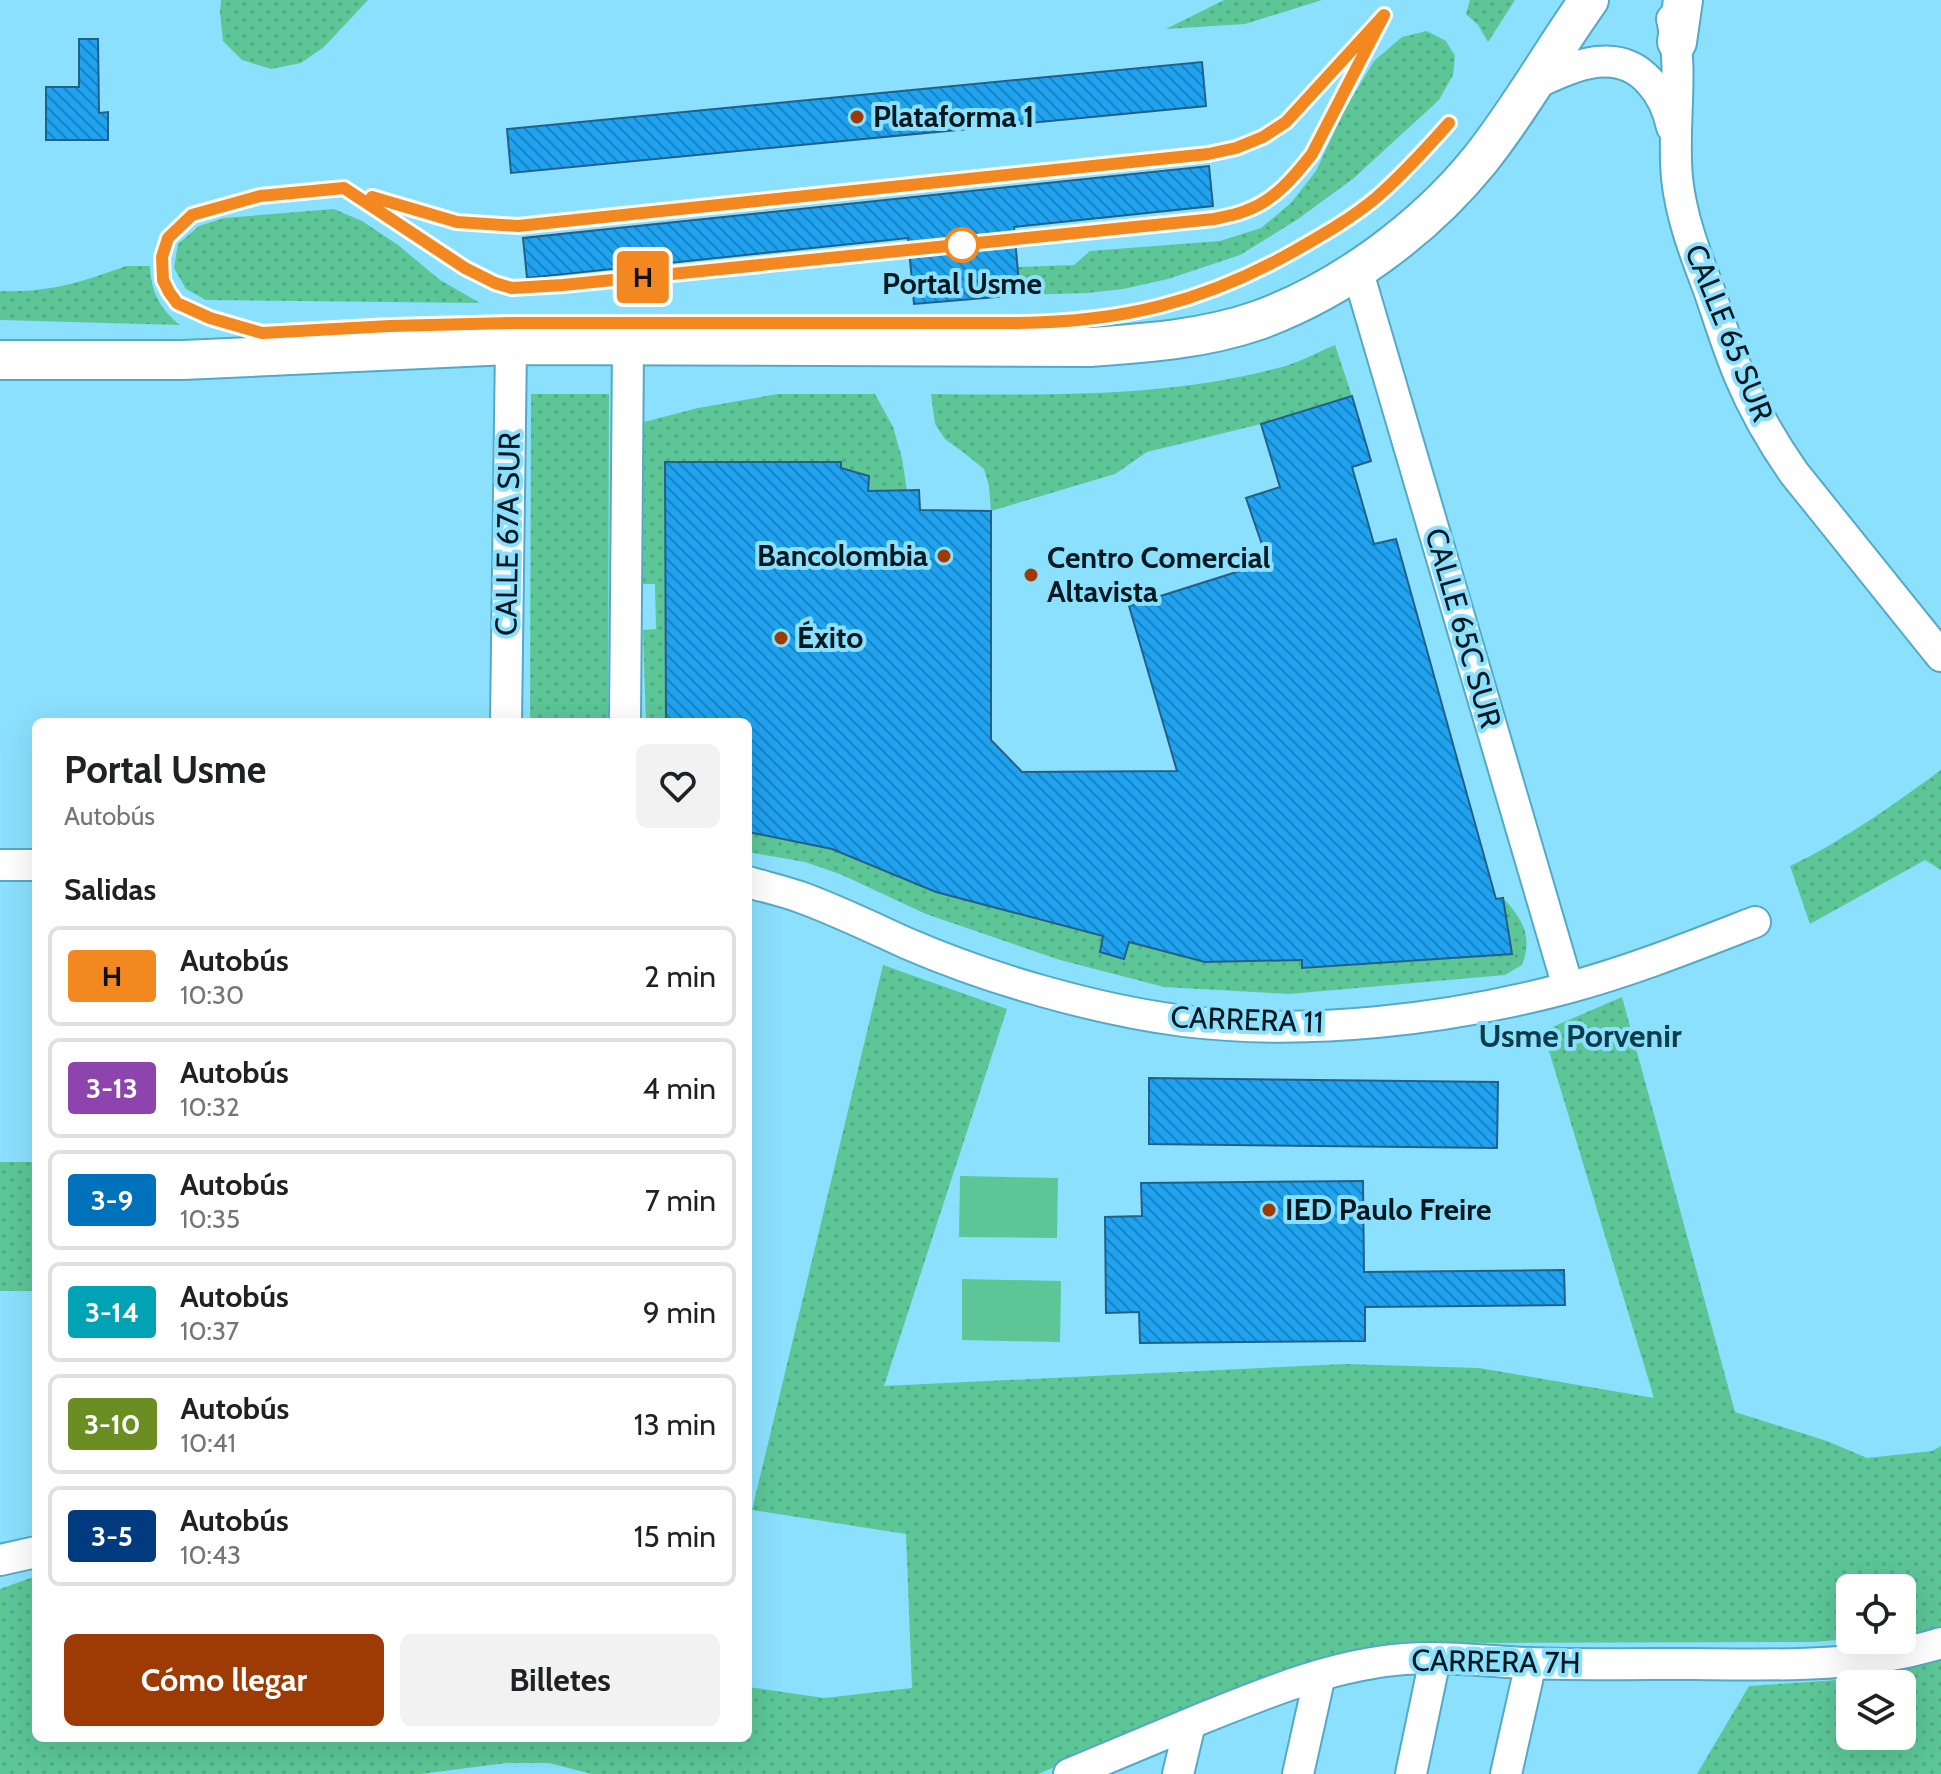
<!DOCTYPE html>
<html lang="es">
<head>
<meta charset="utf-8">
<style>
	:root { --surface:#fff; --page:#f2f2f2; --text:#202124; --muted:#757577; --line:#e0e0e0; --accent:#9e3a03 }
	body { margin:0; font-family:Cabin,sans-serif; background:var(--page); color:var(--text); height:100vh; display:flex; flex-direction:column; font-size:30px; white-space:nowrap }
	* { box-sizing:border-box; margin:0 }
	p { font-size:26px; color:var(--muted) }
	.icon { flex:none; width:44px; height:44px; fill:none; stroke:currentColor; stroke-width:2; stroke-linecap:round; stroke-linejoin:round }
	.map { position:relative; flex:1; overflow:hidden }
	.drawer { position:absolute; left:32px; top:718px; width:720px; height:1024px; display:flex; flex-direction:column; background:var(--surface); border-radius:12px; box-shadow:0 8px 32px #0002 }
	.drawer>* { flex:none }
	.badge { padding:0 16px; border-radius:6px; font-size:28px; line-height:52px }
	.controls { position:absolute; left:1836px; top:1574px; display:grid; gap:16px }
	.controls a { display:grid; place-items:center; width:80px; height:80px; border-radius:12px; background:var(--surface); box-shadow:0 8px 32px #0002; font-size:40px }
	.map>.badge { position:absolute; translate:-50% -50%; box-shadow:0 0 0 4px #fff }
	h2 { padding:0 32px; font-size:30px; line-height:72px }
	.round { display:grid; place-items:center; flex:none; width:84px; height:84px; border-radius:12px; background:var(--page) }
	.head { display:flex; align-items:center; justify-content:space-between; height:136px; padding:0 32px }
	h1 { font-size:38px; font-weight:800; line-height:60px }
	.button { display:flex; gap:16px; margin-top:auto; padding:16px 32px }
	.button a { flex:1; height:92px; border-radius:12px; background:var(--accent); color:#fff; font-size:32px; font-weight:800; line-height:92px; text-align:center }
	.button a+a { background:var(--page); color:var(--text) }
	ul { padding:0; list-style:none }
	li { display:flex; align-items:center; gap:24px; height:100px; margin:0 16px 12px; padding:0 16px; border:4px solid var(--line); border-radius:12px }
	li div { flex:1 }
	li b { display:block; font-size:30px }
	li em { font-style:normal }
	li .badge { min-width:88px; font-weight:700; text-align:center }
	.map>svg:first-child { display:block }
	.grass { fill:url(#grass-dots); fill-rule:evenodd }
	.pitch { fill:#5cc697 }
	.building { fill:url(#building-back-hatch); stroke:#226089; stroke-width:2 }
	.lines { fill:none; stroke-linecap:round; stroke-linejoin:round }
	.minor-casing { stroke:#54a9c5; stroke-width:34 }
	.major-casing { stroke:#54a9c5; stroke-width:42 }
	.minor { stroke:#fff; stroke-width:30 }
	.major { stroke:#fff; stroke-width:38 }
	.line-casing { stroke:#fff; stroke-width:18 }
	.line { stroke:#f38820; stroke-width:12 }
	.poi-dot { fill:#9e3a03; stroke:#8be0fd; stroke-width:3 }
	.stop-dot { fill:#fff; stroke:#f38820; stroke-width:4 }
	.labels { text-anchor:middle; stroke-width:8; stroke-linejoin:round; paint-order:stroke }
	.poi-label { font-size:30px; font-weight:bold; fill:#001820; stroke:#8be0fd; text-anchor:start }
	.stop-label { font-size:30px; font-weight:bold; fill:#001820; stroke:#8be0fd }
	.street-label { font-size:30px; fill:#001820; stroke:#8be0fd }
	.neighbourhood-label { font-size:32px; font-weight:bold; fill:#0b3c4a; stroke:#8be0fd }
</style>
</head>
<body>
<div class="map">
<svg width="1941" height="1774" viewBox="0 0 1941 1774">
	<defs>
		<pattern id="grass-dots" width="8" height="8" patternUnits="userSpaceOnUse" patternTransform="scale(2)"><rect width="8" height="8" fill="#5cc697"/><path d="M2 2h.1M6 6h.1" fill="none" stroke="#4ea982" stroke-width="1.8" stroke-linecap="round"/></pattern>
		<pattern id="building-back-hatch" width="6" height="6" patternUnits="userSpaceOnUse" patternTransform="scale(2)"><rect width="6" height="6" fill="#20a2ef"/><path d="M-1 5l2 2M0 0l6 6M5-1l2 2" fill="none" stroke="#1a83c1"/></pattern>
	</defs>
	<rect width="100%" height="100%" fill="#8be0fd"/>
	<path class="grass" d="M 221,0 L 368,0 L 324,47 L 301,63 L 271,69 L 242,60 L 223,41 L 220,12 Z
		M 1224,0 L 1322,0 L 1245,24 L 1166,29 Z
		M 1470,0 L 1515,0 L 1488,42 L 1478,25 L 1466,14 Z
		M 1427,31 L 1446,41 L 1455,56 L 1453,75 L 1439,100 L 1354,178 L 1298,219 L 1240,255 L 1168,279 L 1123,289 L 1087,293 L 1020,295 L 1018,267 L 1074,265 L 1090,251 L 1220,241 L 1261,228 L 1291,203 L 1316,171 L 1344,111 L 1374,61 L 1402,37 Z
		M 334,209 L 362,221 L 398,245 L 440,280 L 480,303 L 206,300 L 186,289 L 174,268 L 178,244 L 199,226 L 224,218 Z
		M 126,266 L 150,266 C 151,292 160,309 180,325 L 0,320 L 0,291 C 48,293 82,282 126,266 Z
		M 1335,345 L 1352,396 L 1261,424 L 1147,452 L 1115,474 L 991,511 L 989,486 L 984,469 L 963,452 L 945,439 L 935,424 L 931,394 C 1047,395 1165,398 1278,368 C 1298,363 1316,353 1335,345 Z
		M 531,394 L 609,394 L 608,722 L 530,722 Z
		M 778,394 L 875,394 L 893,427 L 902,458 L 907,491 L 868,491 L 869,476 L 841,468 L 840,462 L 665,463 L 666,722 L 646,722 L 643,630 L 656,629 L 655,584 L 643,584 L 644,422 L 698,408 Z
		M 1941,770 L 1941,870 L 1925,860 L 1810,924 L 1790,866 C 1843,841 1893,805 1941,770 Z
		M 748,832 L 832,849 L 936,892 L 1103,936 L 1100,952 L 1124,959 L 1129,942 L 1205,962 L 1302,960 L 1303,968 L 1511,954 L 1503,898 C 1523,919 1533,937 1522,965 L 1505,975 L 1289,994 L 1164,987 L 1060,960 L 926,914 L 840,874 L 805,862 L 748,852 Z
		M 883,965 L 1007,1009 L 884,1386 L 1345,1364 L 1479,1368 L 1654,1398 L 1543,1031 L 1622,997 L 1735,1412 L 1827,1441 L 1867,1458 L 1932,1451 L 1941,1446 L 1941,1630 L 1902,1636 L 1902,1588 L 1850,1588 L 1850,1639 L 1813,1642 L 1425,1643 L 1364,1651 L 1224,1696 L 1038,1774 L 592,1774 L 549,1763 L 506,1763 L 420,1774 L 0,1774 L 0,1589 L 36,1576 L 36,1738 L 748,1738 L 748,1687 L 824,1698 L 912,1688 L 906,1534 L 752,1510 Z
		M 0,1162 L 36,1162 L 36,1291 L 0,1291 Z
		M 1941,1660 L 1941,1774 L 1697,1774 L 1749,1686 L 1853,1679 ZM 1850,1684 L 1902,1684 L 1902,1736 L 1850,1736 Z"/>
	<path class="pitch" d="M 960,1176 L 1058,1178 L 1057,1238 L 959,1237 Z
		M 962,1279 L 1061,1281 L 1060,1342 L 962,1340 Z"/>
	<path class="building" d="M 79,39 L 98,39 L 99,113 L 108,112 L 108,140 L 46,140 L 46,87 L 79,87 Z
		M 1202,62 L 1206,106 L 511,173 L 507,129 Z
		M 1209,166 L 1213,206 L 1014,227 L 1020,295 L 914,304 L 908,238 L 527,278 L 523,238 Z
		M 1352,396 L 1371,461 L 1352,467 L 1374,544 L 1396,539 L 1496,899 L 1503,898 L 1512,954 L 1302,968 L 1302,960 L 1205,962 L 1129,942 L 1124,959 L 1100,952 L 1103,936 L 936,892 L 832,849 L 748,832 L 748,722 L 666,722 L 665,462 L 841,462 L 841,468 L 869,476 L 868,491 L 919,490 L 920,510 L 991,511 L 991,740 L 1022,772 L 1177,771 L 1129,606 L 1268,562 L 1246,498 L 1280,487 L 1261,424 Z
		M 1149,1078 L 1498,1082 L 1497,1148 L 1149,1144 Z
		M 1363,1181 L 1364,1272 L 1564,1270 L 1565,1305 L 1365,1307 L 1365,1341 L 1140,1343 L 1139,1312 L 1106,1313 L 1105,1217 L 1142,1216 L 1141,1183 Z"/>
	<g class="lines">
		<g class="minor-casing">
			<path id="minor" d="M 1672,19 C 1684,71 1672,125 1677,178 C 1681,217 1695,253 1709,290 C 1719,319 1728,349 1740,377 C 1754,410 1773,443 1794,473 L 1941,656
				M 1534,84 C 1572,67 1617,44 1650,82 C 1662,95 1668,109 1672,127
				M 1357,269 L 1568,987
				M 506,722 L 511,345
				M 625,722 L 628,346
				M 0,865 L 36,865
				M 748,882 C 765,887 783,891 800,897 C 836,910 871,927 906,943 C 950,962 996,978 1042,991 C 1088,1004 1136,1015 1184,1021 C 1307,1036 1447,1020 1567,988 C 1631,971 1693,946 1755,922
				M 0,1560 L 36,1552
				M 1069,1774 C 1114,1755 1158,1737 1203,1718 C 1268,1692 1335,1664 1405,1659 C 1445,1656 1486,1661 1526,1663 C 1582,1665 1639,1664 1695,1664 C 1780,1665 1859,1668 1941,1643
				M 1178,1774 L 1190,1724
				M 1298,1774 L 1320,1675
				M 1411,1774 L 1435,1659
				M 1506,1774 L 1531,1663"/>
		</g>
		<g class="major-casing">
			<path id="major" d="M 1677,42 L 1683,0
				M 0,360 L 183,360 L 511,345 L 1091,347 C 1147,343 1205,339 1259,320 C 1341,290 1424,229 1479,161 C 1520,110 1551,53 1589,0"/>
		</g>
		<use href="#minor" class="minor"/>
		<use href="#major" class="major"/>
	</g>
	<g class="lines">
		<g class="line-casing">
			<path id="line" d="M 372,197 L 457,222 L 518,226 L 1208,154 L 1236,148 L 1263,137 L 1286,122 L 1384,15 L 1312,154 C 1294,177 1274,201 1245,211 C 1235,215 1224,217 1214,219 L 563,285 L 512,288 L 495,283 L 465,268 L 344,188 L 260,196 L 192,215 L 168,238 L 162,257 L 163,280 L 169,292 L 177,303 L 210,318 L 262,333 L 390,326 L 511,323 L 1017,323 C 1122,322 1205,302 1296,250 C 1324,234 1352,218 1377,197 C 1403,174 1426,149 1449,123"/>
		</g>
		<use href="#line" class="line"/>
	</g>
	<g class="poi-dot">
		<circle cx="857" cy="117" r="8"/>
		<circle cx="944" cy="556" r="8"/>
		<circle cx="1031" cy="575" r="8"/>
		<circle cx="781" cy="638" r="8"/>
		<circle cx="1269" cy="1210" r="8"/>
	</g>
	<circle class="stop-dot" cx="962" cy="245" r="16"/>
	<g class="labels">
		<g class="poi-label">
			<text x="873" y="127">Plataforma 1</text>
			<text x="928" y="566" text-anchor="end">Bancolombia</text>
			<text x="1047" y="568">Centro Comercial<tspan x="1047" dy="34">Altavista</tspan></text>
			<text x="797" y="648">Éxito</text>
			<text x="1285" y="1220">IED Paulo Freire</text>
		</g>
		<g class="stop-label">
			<text x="962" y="294">Portal Usme</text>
		</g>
		<g class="street-label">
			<text transform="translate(1729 333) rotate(68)" y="10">CALLE 65 SUR</text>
			<text transform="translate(508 534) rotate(-89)" y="10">CALLE 67A SUR</text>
			<text transform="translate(1463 628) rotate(74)" y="10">CALLE 65C SUR</text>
			<text transform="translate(1247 1020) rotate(2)" y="10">CARRERA 11</text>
			<text transform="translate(1496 1662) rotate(1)" y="10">CARRERA 7H</text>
		</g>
		<g class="neighbourhood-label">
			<text x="1580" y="1047">Usme Porvenir</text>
		</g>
	</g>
</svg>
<div class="controls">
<a><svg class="icon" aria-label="locate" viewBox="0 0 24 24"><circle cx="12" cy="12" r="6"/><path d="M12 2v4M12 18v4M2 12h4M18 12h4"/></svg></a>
<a><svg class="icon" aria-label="layers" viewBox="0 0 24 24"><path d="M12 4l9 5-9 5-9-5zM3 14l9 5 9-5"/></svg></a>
</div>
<b class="badge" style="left:643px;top:277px;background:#f38820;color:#111">H</b>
<section class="drawer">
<div class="head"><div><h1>Portal Usme</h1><p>Autobús</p></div><a class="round"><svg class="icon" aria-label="heart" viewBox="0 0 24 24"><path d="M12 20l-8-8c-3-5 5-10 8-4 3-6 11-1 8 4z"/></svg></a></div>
<h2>Salidas</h2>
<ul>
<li><span class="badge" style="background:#f38820;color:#111">H</span><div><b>Autobús</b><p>10:30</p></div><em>2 min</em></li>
<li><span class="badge" style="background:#8e44ad;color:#fff">3-13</span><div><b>Autobús</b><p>10:32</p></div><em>4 min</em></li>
<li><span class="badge" style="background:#0072bc;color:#fff">3-9</span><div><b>Autobús</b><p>10:35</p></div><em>7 min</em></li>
<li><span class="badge" style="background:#00a3b4;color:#fff">3-14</span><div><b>Autobús</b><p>10:37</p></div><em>9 min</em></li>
<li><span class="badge" style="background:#6b8e23;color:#fff">3-10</span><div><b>Autobús</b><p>10:41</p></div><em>13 min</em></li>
<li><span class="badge" style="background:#003b80;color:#fff">3-5</span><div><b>Autobús</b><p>10:43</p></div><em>15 min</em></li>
</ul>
<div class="button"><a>Cómo llegar</a><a>Billetes</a></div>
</section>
</div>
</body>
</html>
